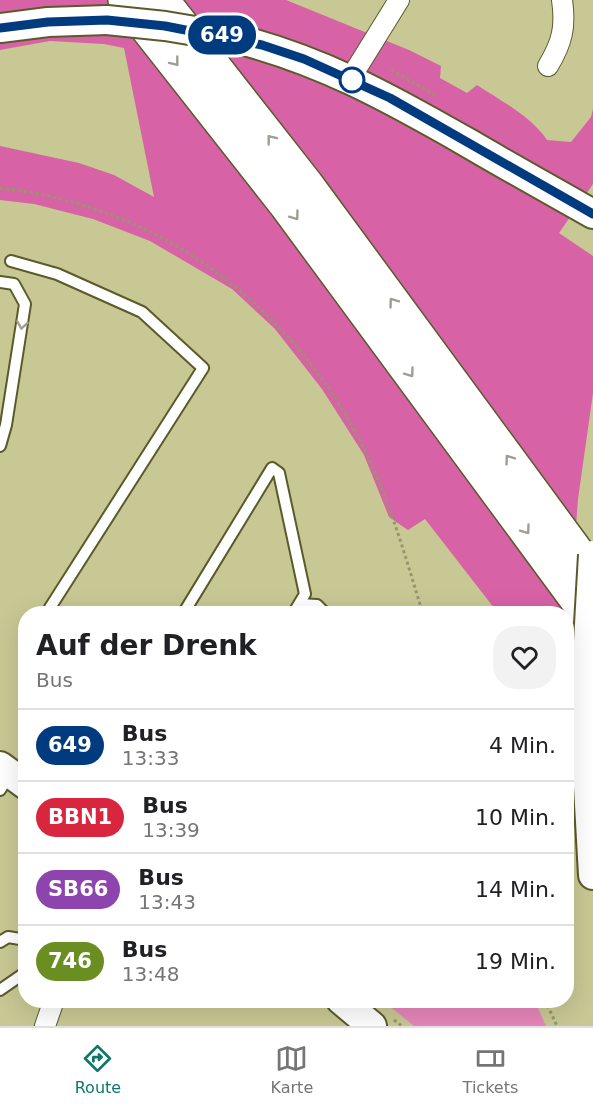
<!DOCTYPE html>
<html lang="de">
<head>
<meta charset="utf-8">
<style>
	:root { --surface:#fff; --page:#f2f2f2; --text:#202124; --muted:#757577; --line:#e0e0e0; --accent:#0f766e }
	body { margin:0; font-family:"DejaVu Sans",sans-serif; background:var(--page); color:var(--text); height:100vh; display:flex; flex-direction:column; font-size:22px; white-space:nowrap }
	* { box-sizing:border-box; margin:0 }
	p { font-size:20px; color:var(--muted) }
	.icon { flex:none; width:33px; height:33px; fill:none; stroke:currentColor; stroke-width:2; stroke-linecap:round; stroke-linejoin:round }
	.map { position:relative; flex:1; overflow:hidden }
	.sheet { position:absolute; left:18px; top:606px; width:556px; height:402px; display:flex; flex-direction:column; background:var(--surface); border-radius:24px; box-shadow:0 6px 24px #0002 }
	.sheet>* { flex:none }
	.badge { padding:0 12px; border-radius:20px; font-size:21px; line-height:39px }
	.map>.badge { position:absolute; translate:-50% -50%; box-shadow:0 0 0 3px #fff }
	.round { display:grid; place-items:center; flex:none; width:63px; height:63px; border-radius:24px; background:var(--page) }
	.headline { display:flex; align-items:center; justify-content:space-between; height:102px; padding:0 18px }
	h1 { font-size:28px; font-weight:800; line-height:45px }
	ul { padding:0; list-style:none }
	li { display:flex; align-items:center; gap:18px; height:72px; padding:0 18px; border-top:2px solid var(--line) }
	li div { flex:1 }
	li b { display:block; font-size:22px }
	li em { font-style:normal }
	li .badge { min-width:66px; font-weight:700; text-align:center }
	.tab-bar { display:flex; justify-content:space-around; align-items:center; height:84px; border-top:2px solid var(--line); background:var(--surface); font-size:16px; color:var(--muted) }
	.tab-bar a { display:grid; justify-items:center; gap:3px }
	.tab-bar .selected { color:var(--accent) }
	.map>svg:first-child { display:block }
	.green { fill:#e686ba }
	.forest { fill:#d762a5 }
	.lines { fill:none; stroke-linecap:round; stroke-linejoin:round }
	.service-casing { stroke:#5b5a2a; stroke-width:14 }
	.minor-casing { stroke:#5b5a2a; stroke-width:22 }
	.secondary-casing { stroke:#5b5a2a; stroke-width:32 }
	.motorway-casing { stroke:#5b5a2a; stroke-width:36 }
	.path { stroke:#96966d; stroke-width:3; stroke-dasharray:3 3; stroke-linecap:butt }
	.service { stroke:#fff; stroke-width:10 }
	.minor { stroke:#fff; stroke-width:20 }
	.secondary { stroke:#fff; stroke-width:28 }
	.motorway { stroke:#fff; stroke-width:33 }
	.secondary-bridge-casing { stroke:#5b5a2a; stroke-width:32; stroke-linecap:butt }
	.secondary-bridge { stroke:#fff; stroke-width:28 }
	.oneway { stroke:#9e9e93 }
	.line-casing { stroke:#fff; stroke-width:14 }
	.line { stroke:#003b80; stroke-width:9 }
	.stop-dot { fill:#fff; stroke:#003b80; stroke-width:3 }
</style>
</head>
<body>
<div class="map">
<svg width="593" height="1026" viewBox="0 0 593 1026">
	<rect width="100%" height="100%" fill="#c8c894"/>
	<path class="green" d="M 383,1001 L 535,1001 L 546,1026 L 414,1026 Z"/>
	<path class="forest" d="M 0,0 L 286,0 L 409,50 L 441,66 L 440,78 L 467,93 L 477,85 C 501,101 531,116 547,140 L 571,142 L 591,117 L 593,109 L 593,184 L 559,233 L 593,256 L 593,393 L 578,499 L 567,644 L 567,614 L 498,613 L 425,519 L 408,530 L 389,517 L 364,455 L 322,389 L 275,329 L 232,289 L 150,241 L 93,219 L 34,204 L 0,200 L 0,146 L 79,163 L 114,175 L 154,197 L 124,48 L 104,44 L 50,41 L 0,50 Z"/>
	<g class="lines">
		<g class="service-casing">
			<path id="service" d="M 11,261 L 57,274 L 142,312 L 203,368 L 46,614
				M 0,282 L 14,284 L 25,304 L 6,425 L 0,446
				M 299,604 L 317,605 L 326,614
				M 183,614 L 272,468 L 279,473 L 305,594 L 293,614
				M 26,645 L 26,646
				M 0,790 L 10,774
				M 0,942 L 8,937 L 26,940
				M 0,990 L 26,972"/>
		</g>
		<g class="minor-casing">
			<path id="minor" d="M 548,66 C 562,43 566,27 562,0
				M 350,79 L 399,0
				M 45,1026 L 54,1000"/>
		</g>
		<g class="secondary-casing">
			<path id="secondary" d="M 0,28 L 48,22 L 107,20
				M 225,36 C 318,58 388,97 470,144 C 511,168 552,191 593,214
				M 586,676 L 586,751 L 593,875
				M 0,766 L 26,785
				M 341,1000 L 372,1026"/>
		</g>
		<g class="motorway-casing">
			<path id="motorway" d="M 125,0 L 286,205 L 593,622
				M 162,0 L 307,185 L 593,574"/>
		</g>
		<path class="path" d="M 391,70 L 435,95
			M 0,188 C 164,206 299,311 369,459 C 392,508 407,562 423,614
			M 313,1000 L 319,1006
			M 545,1000 L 557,1026
			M 394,1020 L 402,1026"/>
		<use href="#service" class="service"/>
		<use href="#minor" class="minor"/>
		<use href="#secondary" class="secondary"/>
		<use href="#motorway" class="motorway"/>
		<g class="secondary-bridge-casing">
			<path id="secondary-bridge" d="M 107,20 L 165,26 L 225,36
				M 586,676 L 593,555"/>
		</g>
		<use href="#secondary-bridge" class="secondary-bridge"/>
	</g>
	<defs><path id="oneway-chevron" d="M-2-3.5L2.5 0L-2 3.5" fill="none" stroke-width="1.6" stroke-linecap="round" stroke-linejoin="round" transform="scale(1.5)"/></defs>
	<g class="oneway">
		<use href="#oneway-chevron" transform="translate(175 62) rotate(52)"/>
		<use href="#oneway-chevron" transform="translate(271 139) rotate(-128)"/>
		<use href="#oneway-chevron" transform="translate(295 216) rotate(54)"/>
		<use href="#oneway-chevron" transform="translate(393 302) rotate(-126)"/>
		<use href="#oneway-chevron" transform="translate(22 325) rotate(99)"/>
		<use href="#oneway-chevron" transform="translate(410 373) rotate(54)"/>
		<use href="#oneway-chevron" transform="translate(509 459) rotate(-126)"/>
		<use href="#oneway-chevron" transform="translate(526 530) rotate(54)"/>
	</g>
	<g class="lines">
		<g class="line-casing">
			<path id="line" d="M 0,28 L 48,22 L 107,20 L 165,26 L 262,45 L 304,59 L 390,98 L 593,214"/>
		</g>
		<use href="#line" class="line"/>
	</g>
	<circle class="stop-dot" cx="352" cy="80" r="12"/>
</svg>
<b class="badge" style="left:222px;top:35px;background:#003b80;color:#fff">649</b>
<section class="sheet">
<div class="headline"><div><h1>Auf der Drenk</h1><p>Bus</p></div><a class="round"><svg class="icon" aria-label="heart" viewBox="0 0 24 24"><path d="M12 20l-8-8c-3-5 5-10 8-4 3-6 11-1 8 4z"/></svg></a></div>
<ul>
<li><span class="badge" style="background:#003b80;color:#fff">649</span><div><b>Bus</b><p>13:33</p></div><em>4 Min.</em></li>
<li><span class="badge" style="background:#d7263d;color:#fff">BBN1</span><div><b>Bus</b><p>13:39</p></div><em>10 Min.</em></li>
<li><span class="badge" style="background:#8e44ad;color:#fff">SB66</span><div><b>Bus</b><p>13:43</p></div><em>14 Min.</em></li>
<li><span class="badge" style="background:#6b8e23;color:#fff">746</span><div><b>Bus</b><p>13:48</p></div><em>19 Min.</em></li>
</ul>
</section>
</div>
<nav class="tab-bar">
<a class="selected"><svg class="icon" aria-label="directions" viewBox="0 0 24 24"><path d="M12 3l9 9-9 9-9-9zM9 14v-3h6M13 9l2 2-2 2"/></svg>Route</a>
<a><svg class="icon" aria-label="map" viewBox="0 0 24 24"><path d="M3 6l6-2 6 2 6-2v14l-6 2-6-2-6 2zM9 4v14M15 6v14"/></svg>Karte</a>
<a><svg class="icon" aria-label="tickets" viewBox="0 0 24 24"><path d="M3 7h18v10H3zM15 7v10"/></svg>Tickets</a>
</nav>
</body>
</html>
